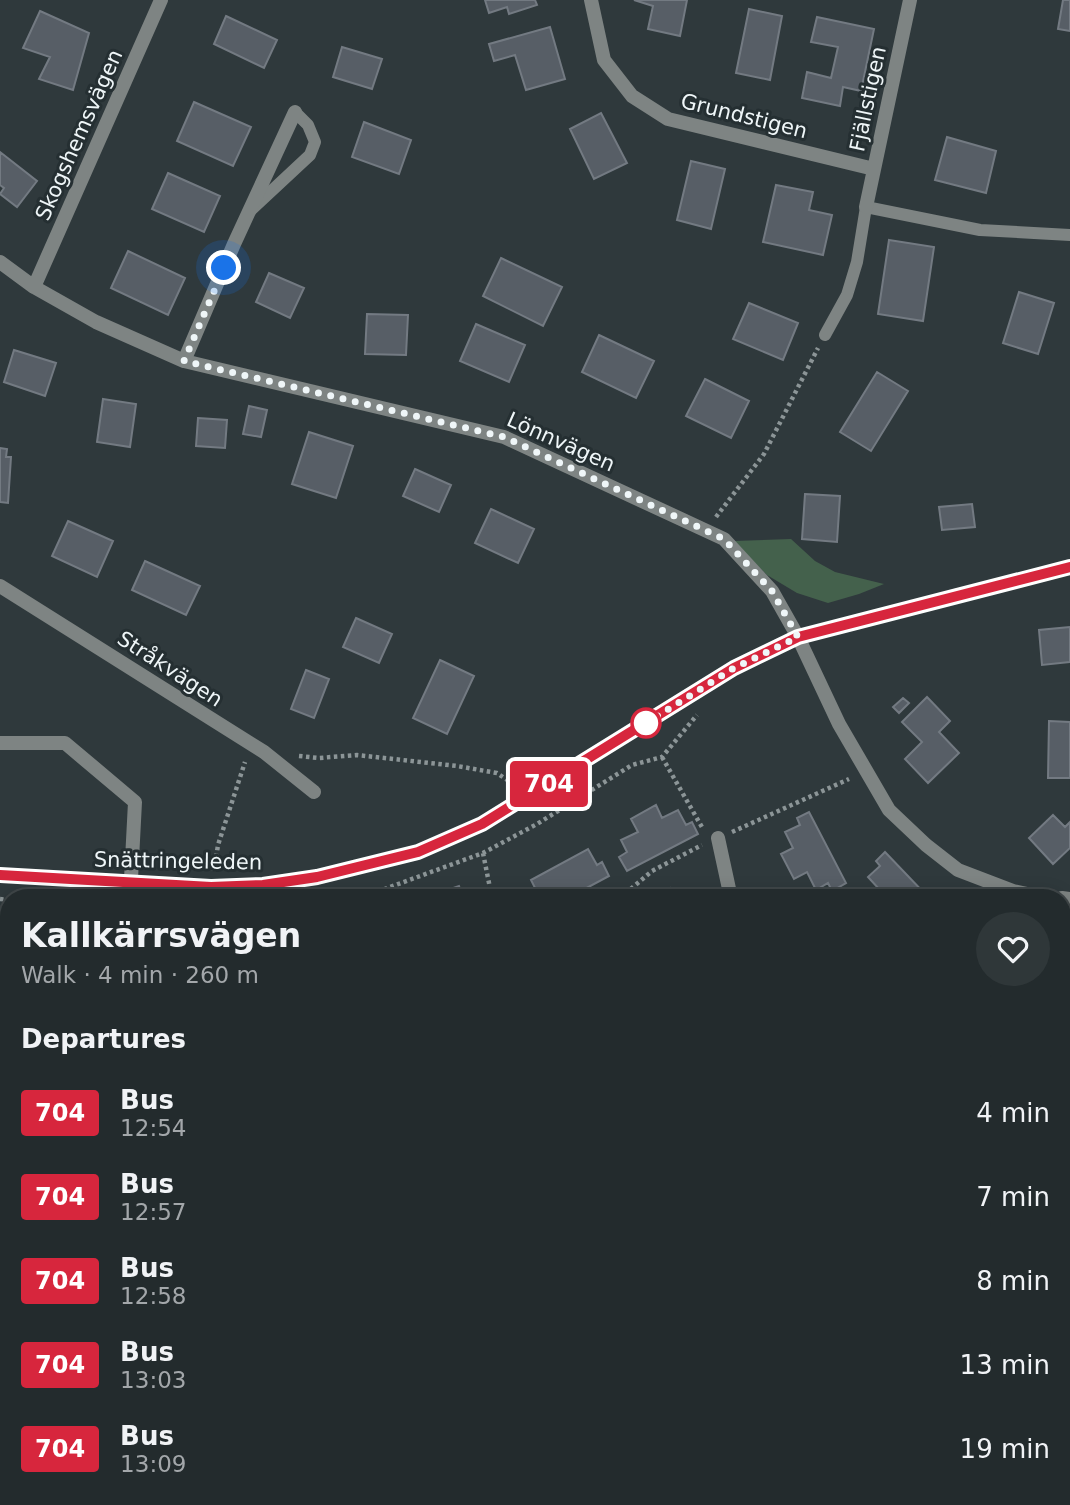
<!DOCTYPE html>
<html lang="en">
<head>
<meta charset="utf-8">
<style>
	:root { --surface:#232b2d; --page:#2f3739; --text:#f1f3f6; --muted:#a3a7aa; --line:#404749 }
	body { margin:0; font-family:"DejaVu Sans",sans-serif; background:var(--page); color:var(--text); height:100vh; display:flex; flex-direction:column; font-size:26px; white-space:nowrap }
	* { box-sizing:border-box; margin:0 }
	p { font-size:23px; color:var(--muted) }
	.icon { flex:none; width:38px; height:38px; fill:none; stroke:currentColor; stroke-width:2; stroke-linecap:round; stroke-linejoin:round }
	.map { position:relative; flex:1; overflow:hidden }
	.drawer { position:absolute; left:0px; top:889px; width:1071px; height:616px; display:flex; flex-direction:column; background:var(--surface); border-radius:28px 28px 0 0; box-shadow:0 4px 18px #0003,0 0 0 2px var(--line) }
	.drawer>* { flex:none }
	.badge { padding:0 14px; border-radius:5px; font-size:24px; line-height:46px }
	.you { position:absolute; width:35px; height:35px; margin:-18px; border:5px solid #fff; border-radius:50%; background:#1a73e8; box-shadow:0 0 0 10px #1a73e833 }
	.map>.badge { position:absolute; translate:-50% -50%; box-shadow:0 0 0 4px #fff }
	h2 { padding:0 21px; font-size:26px; line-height:63px }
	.round { display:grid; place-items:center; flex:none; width:74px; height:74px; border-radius:37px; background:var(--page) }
	.overview { display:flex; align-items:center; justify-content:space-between; height:119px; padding:0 21px }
	h1 { font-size:33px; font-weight:600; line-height:52px }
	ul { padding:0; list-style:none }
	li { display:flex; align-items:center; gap:21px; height:84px; padding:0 21px }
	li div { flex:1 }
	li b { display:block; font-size:26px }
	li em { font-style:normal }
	li .badge { min-width:77px; font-weight:700; text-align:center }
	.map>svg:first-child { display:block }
	.green { fill:#44614c }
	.building { fill:#575e66; stroke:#737a82; stroke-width:2 }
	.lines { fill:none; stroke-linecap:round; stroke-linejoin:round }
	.path { stroke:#8c9597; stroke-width:4.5; stroke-dasharray:3.5 3.5; stroke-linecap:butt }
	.service { stroke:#7e8483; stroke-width:12 }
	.minor { stroke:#7e8483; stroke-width:14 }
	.tertiary { stroke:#7e8483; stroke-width:14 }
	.line-casing { stroke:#fff; stroke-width:16 }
	.line { stroke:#d7263d; stroke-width:10 }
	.walk { stroke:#eff6f8; stroke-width:7; stroke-dasharray:0 12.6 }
	.stop-dot { fill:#fff; stroke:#d7263d; stroke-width:3.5 }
	.labels { text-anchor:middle; stroke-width:6; stroke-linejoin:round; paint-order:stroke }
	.street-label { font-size:21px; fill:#eff6f8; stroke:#252f32 }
</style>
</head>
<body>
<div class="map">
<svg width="1070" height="1505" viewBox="0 0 1070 1505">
	<rect width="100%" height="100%" fill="#2f393c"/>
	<path class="green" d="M 791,539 L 815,561 L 835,572 L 884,584 L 859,594 L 828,603 L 797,593 L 767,575 L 734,541 Z"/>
	<path class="building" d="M 485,0 L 535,0 L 537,5 L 509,14 L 507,7 L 489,13 Z
		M 634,0 L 687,0 L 680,36 L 648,29 L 653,6 Z
		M 1063,0 L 1070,0 L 1070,31 L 1058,29 Z
		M 749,9 L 782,16 L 770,80 L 736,73 Z
		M 40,11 L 89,33 L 73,90 L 39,79 L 50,57 L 23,48 Z
		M 226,16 L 277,40 L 264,68 L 214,44 Z
		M 817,17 L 874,29 L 861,91 L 843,87 L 840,106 L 802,98 L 807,72 L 831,78 L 838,47 L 811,42 Z
		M 550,27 L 565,79 L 526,90 L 515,55 L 494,61 L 489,44 Z
		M 342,47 L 382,59 L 372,89 L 333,77 Z
		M 194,102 L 251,127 L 233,166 L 177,141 Z
		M 601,113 L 627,163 L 594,179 L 570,129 Z
		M 364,122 L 411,140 L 399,174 L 352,157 Z
		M 947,137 L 996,151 L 986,193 L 935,180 Z
		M 0,152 L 37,181 L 17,207 L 0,194 L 4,188 L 0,185 Z
		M 691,161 L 725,169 L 711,229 L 677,220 Z
		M 168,173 L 220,196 L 204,232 L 152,209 Z
		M 776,185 L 813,192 L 809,210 L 832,215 L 823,255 L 763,242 Z
		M 889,240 L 934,247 L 923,321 L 878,314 Z
		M 128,251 L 185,278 L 168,315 L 111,288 Z
		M 501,258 L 562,287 L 543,326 L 483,296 Z
		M 269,273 L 304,288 L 290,318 L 256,302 Z
		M 1019,292 L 1054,303 L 1038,354 L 1003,343 Z
		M 749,303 L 798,323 L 783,360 L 733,339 Z
		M 367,314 L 408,315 L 406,355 L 365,354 Z
		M 476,324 L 525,345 L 509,382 L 460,361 Z
		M 599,335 L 654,361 L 636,398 L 582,372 Z
		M 14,350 L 56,363 L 45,396 L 4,382 Z
		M 877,372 L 908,391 L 871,451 L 840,432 Z
		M 705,379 L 749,401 L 731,438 L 686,416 Z
		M 103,399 L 136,404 L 130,447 L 97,442 Z
		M 249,406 L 267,410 L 261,437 L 243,434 Z
		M 198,418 L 227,420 L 225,448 L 196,446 Z
		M 309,432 L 353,446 L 336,498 L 292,484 Z
		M 0,448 L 7,449 L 6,457 L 11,457 L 8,503 L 0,502 Z
		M 415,469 L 451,485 L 439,512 L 403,496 Z
		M 805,494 L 840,496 L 837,542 L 802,539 Z
		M 972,504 L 975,527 L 942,530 L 939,507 Z
		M 491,509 L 534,529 L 518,563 L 475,543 Z
		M 68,521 L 113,541 L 97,577 L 52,556 Z
		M 145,561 L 200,586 L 186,615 L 132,590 Z
		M 356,618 L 392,634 L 379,663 L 343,647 Z
		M 1070,627 L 1070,662 L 1042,665 L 1039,630 Z
		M 440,660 L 474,676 L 447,734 L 413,718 Z
		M 306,670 L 329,679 L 314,718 L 291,709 Z
		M 927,697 L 950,721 L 939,732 L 959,753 L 928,783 L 905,759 L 922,742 L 902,722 Z
		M 903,698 L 909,703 L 899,713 L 893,707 Z
		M 1049,721 L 1070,722 L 1070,778 L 1048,778 Z
		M 656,805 L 662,818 L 678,810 L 686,825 L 692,822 L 698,834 L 627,871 L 619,857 L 627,852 L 621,840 L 638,832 L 631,819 Z
		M 809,812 L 846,883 L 832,891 L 828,883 L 816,890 L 807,872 L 794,879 L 781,854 L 793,848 L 785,832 L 800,825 L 797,818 Z
		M 1053,815 L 1065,827 L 1070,822 L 1070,848 L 1053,864 L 1029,838 Z
		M 588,849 L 597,865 L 602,862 L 609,876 L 568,898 L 540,898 L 531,880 Z
		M 885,852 L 929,898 L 872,898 L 880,890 L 868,877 L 880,866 L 876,861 Z
		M 459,886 L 463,898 L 424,898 Z
		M 670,888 L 675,898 L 659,898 L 657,894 Z
		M 1062,938 L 1070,947 L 1070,974 L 1066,970 L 1062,974 Z
		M 1070,1081 L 1070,1102 L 1062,1098 Z
		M 0,1185 L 9,1189 L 9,1211 L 0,1228 Z
		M 1070,1189 L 1070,1215 L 1064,1218 L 1062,1206 L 1067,1199 L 1062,1196 L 1062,1193 Z
		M 1070,1295 L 1070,1332 L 1064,1335 L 1062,1299 Z
		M 0,1395 L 9,1399 L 7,1456 L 0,1453 Z
		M 1070,1399 L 1070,1452 L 1062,1453 L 1062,1400 Z
		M 176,1496 L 213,1496 L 209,1505 L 172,1505 Z
		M 347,1496 L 384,1496 L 389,1505 L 351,1505 Z
		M 739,1496 L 766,1496 L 764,1504 Z"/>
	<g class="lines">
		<path class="path" d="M 716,517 L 764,454 L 818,348
			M 299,756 L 319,758 L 357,755 L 457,766 L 497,773 L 513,784
			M 662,757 L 703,829
			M 732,832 L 849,779
			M 483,853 L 492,898
			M 214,871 L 218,845 L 245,762
			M 343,898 L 371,894 L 483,853 L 537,824 L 632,765 L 662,757 L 697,715
			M 620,898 L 652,871 L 702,845
			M 0,899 L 9,900"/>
		<path class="service" d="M 252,209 L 310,155 L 315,142 L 308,125 L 295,112
			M 825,335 L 847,295 L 857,262 L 866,207 L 980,230 L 1070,235"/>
		<path class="minor" d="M 591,0 L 604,60 L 632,96 L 668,119 L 874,169
			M 866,207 L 910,0
			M 0,262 L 34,287 L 96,322 L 184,361 L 504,437 L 724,539 L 772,591 L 798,637 L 839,724 L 889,810 L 926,845 L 958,870 L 1013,891 L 1046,898
			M 34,287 L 161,0
			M 184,361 L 234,244 L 295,112
			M 0,586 L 264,752 L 314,792
			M 0,743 L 65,743 L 135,802 L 130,898
			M 718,838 L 731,898
			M 1062,898 L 1070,899
			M 0,1301 L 9,1282
			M 479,1496 L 489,1505
			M 265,1505 L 270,1496
			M 589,1505 L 594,1496"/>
		<path class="tertiary" d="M 0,875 L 211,887 L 263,885 L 317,877 L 418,852 L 482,824 L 734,668 L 798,637 L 1070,567"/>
	</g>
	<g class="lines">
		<g class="line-casing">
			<path id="line" d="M 0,875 L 211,887 L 263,885 L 317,877 L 418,852 L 482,824 L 734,668 L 798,637 L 1070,567"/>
		</g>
		<use href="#line" class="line"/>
		<path class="walk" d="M 224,268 L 184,361 L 504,437 L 724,539 L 772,591 L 798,637 L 734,668 L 640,727 L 646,723"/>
	</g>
	<circle class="stop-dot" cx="646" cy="723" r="14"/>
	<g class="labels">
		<g class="street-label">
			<text transform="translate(868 99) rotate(-78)" y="7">Fjällstigen</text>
			<text transform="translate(744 116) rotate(14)" y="7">Grundstigen</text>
			<text transform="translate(79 135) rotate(-66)" y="7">Skogshemsvägen</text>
			<text transform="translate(561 442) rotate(24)" y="7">Lönnvägen</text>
			<text transform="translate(170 669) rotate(33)" y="7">Stråkvägen</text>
			<text transform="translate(178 861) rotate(1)" y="7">Snättringeleden</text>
		</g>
	</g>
</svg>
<div class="you" style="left:224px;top:268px"></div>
<b class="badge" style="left:549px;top:784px;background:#d7263d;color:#fff">704</b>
<section class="drawer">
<div class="overview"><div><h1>Kallkärrsvägen</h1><p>Walk · 4 min · 260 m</p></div><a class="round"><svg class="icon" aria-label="heart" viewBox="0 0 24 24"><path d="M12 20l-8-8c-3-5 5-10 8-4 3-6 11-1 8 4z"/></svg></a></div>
<h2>Departures</h2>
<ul>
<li><span class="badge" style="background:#d7263d;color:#fff">704</span><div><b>Bus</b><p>12:54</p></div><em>4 min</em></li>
<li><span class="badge" style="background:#d7263d;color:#fff">704</span><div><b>Bus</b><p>12:57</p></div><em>7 min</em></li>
<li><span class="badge" style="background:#d7263d;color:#fff">704</span><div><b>Bus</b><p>12:58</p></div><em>8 min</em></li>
<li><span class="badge" style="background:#d7263d;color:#fff">704</span><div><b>Bus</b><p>13:03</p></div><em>13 min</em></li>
<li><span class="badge" style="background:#d7263d;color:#fff">704</span><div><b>Bus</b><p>13:09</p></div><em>19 min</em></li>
</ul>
</section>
</div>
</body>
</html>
